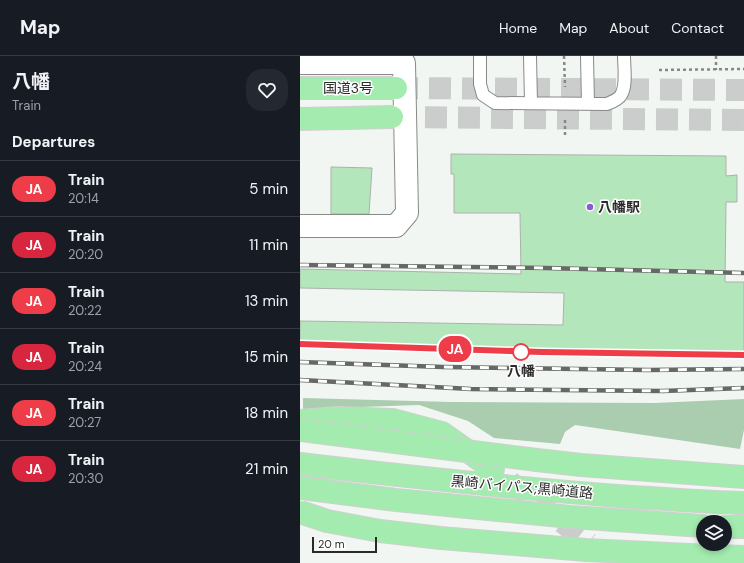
<!DOCTYPE html>
<html lang="en">
<head>
<meta charset="utf-8">
<style>
	:root { --surface:#171b24; --page:#242831; --text:#f1f3f6; --muted:#9ea1a6; --line:#363941 }
	body { margin:0; font-family:"DM Sans","Noto Sans JP",sans-serif; background:var(--page); color:var(--text); height:100vh; display:flex; flex-direction:column; font-size:15px; white-space:nowrap }
	* { box-sizing:border-box; margin:0 }
	p { font-size:13px; color:var(--muted) }
	.icon { flex:none; width:22px; height:22px; fill:none; stroke:currentColor; stroke-width:2; stroke-linecap:round; stroke-linejoin:round }
	.map { position:relative; flex:1; overflow:hidden }
	.drawer { display:flex; flex-direction:column; background:var(--surface); width:300px }
	.drawer>* { flex:none }
	.badge { padding:0 8px; border-radius:13px; font-size:14px; line-height:26px }
	.fabs { position:absolute; left:396px; top:459px; display:grid; gap:8px }
	.fabs a { display:grid; place-items:center; width:36px; height:36px; border-radius:50%; background:var(--surface); box-shadow:0 2px 6px #0003; font-size:20px }
	.scale { position:absolute; left:12px; bottom:10px; width:65px; box-sizing:border-box; padding-left:4px; border:2px solid #292a29; border-top:0; font-size:11px; line-height:14px; white-space:nowrap; color:#292a29; -webkit-text-stroke:3px #fff; paint-order:stroke }
	.map>.badge { position:absolute; translate:-50% -50%; box-shadow:0 0 0 2px #fff }
	h2 { padding:0 12px; font-size:15px; line-height:36px }
	.round { display:grid; place-items:center; flex:none; width:42px; height:42px; border-radius:16px; background:var(--page) }
	.summary { display:flex; align-items:center; justify-content:space-between; height:68px; padding:0 12px }
	h1 { font-size:19px; font-weight:700; line-height:30px }
	ul { padding:0; list-style:none }
	li { display:flex; align-items:center; gap:12px; height:56px; padding:0 12px; border-top:1px solid var(--line) }
	li div { flex:1 }
	li b { display:block; font-size:15px }
	li em { font-style:normal }
	li .badge { min-width:44px; font-weight:700; text-align:center }
	header { display:flex; align-items:center; gap:24px; box-sizing:border-box; height:56px; padding:0 20px; background:var(--surface); border-bottom:1px solid var(--line) }
	header strong { font-size:19px }
	nav { display:flex; gap:22px; margin-inline-start:auto; font-size:14px }
	main { display:flex; flex:1; min-height:0 }
	.map>svg:first-child { display:block }
	.green { fill:#abcdaf }
	.building { fill:#b4e6bb; stroke:#adb0ad }
	.lines { fill:none; stroke-linecap:round; stroke-linejoin:round }
	.highway-tunnel { stroke:#cacdcb; stroke-width:22; stroke-dasharray:22 11; stroke-linecap:butt }
	.lane-casing { stroke:#878a87; stroke-width:14 }
	.street-casing { stroke:#878a87; stroke-width:24 }
	.highway-casing { stroke:#d0d0d0; stroke-width:24 }
	.path { stroke:#868886; stroke-width:2.5; stroke-dasharray:3 3; stroke-linecap:butt }
	.lane { stroke:#fff; stroke-width:12 }
	.street { stroke:#fff; stroke-width:22 }
	.highway { stroke:#a3ebaf; stroke-width:22 }
	.rail-casing { stroke:#666866; stroke-width:4.5 }
	.rail { stroke:#fff; stroke-width:3; stroke-dasharray:9; stroke-linecap:butt }
	.highway-bridge-casing { stroke:#d0d0d0; stroke-width:24; stroke-linecap:butt }
	.highway-bridge { stroke:#a3ebaf; stroke-width:22 }
	.line-casing { stroke:#fff; stroke-width:9 }
	.line { stroke:#ee3d49; stroke-width:6 }
	.poi-dot { fill:#8a5ad3; stroke:#fff; stroke-width:1.5 }
	.stop-dot { fill:#fff; stroke:#ee3d49; stroke-width:2 }
	.labels { text-anchor:middle; stroke-width:3; stroke-linejoin:round; paint-order:stroke }
	.street-label { font-size:14px; fill:#292a29; stroke:#fff }
	.poi-label { font-size:14px; font-weight:bold; fill:#292a29; stroke:#fff; text-anchor:start }
	.stop-label { font-size:14px; font-weight:bold; fill:#292a29; stroke:#fff }
</style>
</head>
<body>
<header>
<strong>Map</strong>
<nav><a>Home</a><a>Map</a><a>About</a><a>Contact</a></nav>
</header>
<main>
<section class="drawer">
<div class="summary"><div><h1>八幡</h1><p>Train</p></div><a class="round"><svg class="icon" aria-label="heart" viewBox="0 0 24 24"><path d="M12 20l-8-8c-3-5 5-10 8-4 3-6 11-1 8 4z"/></svg></a></div>
<h2>Departures</h2>
<ul>
<li><span class="badge" style="background:#ee3d49;color:#fff">JA</span><div><b>Train</b><p>20:14</p></div><em>5 min</em></li>
<li><span class="badge" style="background:#d7263d;color:#fff">JA</span><div><b>Train</b><p>20:20</p></div><em>11 min</em></li>
<li><span class="badge" style="background:#ee3d49;color:#fff">JA</span><div><b>Train</b><p>20:22</p></div><em>13 min</em></li>
<li><span class="badge" style="background:#d7263d;color:#fff">JA</span><div><b>Train</b><p>20:24</p></div><em>15 min</em></li>
<li><span class="badge" style="background:#ee3d49;color:#fff">JA</span><div><b>Train</b><p>20:27</p></div><em>18 min</em></li>
<li><span class="badge" style="background:#d7263d;color:#fff">JA</span><div><b>Train</b><p>20:30</p></div><em>21 min</em></li>
</ul>
</section>
<div class="map">
<svg width="444" height="507" viewBox="0 0 444 507">
	<rect width="100%" height="100%" fill="#f2f6f3"/>
	<path class="green" d="M 3,342 L 152,346 L 354,347 L 444,343 L 444,374 L 440,393 L 275,369 L 265,376 L 260,388 L 194,382 L 168,365 L 119,349 L 3,353 Z"/>
	<path class="building" d="M 151,98 L 426,100 L 426,120 L 437,119 L 437,146 L 426,146 L 425,226 L 444,226 L 444,298 L 0,290 L 0,265 L 263,269 L 264,237 L 0,232 L 0,213 L 221,218 L 220,157 L 154,157 L 154,118 L 151,118 Z
		M 31,111 L 72,112 L 69,158 L 31,158 Z"/>
	<g class="lines">
		<path class="highway-tunnel" d="M 96,32 L 444,34
			M 92,61 L 444,64
			M 210,426 L 289,487"/>
		<g class="lane-casing">
			<path id="lane" d="M 180,0 L 180,28 L 183,39 L 195,47 L 307,48 C 312,46 319,43 321,39 C 327,30 324,10 324,0
				M 230,0 L 231,47
				M 287,0 L 288,48"/>
		</g>
		<g class="street-casing">
			<path id="street" d="M 0,7 L 104,7 L 107,157 L 96,170 L 0,170"/>
		</g>
		<g class="highway-casing">
			<path id="highway" d="M 0,32 L 96,32
				M 0,63 L 92,61
				M 0,365 L 38,362 L 93,364 L 142,377 L 193,413
				M 237,404 L 281,409 L 444,421
				M 0,408 C 110,421 221,433 332,441 C 369,443 407,446 444,447
				M 0,432 L 96,444 L 271,461 L 403,470
				M 425,471 L 444,471
				M 389,499 L 444,501"/>
		</g>
		<path class="path" d="M 264,0 L 265,31
			M 416,0 L 416,14
			M 359,14 L 444,13
			M 265,64 L 265,82"/>
		<use href="#lane" class="lane"/>
		<use href="#street" class="street"/>
		<use href="#highway" class="highway"/>
		<g class="rail-casing">
			<path id="rail" d="M 0,209 L 245,212 L 444,217
				M 0,288 L 242,296 L 444,299
				M 0,306 L 143,311 L 348,314 L 444,313
				M 0,324 L 171,333 L 363,335 L 444,332"/>
		</g>
		<use href="#rail" class="rail"/>
		<g class="highway-bridge-casing">
			<path id="highway-bridge" d="M 0,374 L 237,404
				M 0,456 L 27,465 L 80,475 L 141,482 L 286,494 L 389,499"/>
		</g>
		<use href="#highway-bridge" class="highway-bridge"/>
	</g>
	<g class="lines">
		<g class="line-casing">
			<path id="line" d="M 0,288 L 242,296 L 444,299"/>
		</g>
		<use href="#line" class="line"/>
	</g>
	<circle class="poi-dot" cx="290" cy="151" r="4"/>
	<circle class="stop-dot" cx="221" cy="296" r="8"/>
	<g class="labels">
		<g class="street-label">
			<text x="48" y="37">国道3号</text>
			<text transform="translate(222 431) rotate(5)" y="5">黒崎バイパス;黒崎道路</text>
		</g>
		<g class="poi-label">
			<text x="298" y="156">八幡駅</text>
		</g>
		<g class="stop-label">
			<text x="221" y="320">八幡</text>
		</g>
	</g>
</svg>
<div class="fabs">
<a><svg class="icon" aria-label="layers" viewBox="0 0 24 24"><path d="M12 4l9 5-9 5-9-5zM3 14l9 5 9-5"/></svg></a>
</div>
<div class="scale">20 m</div>
<b class="badge" style="left:155px;top:293px;background:#ee3d49;color:#fff">JA</b>
</div>
</main>
</body>
</html>
